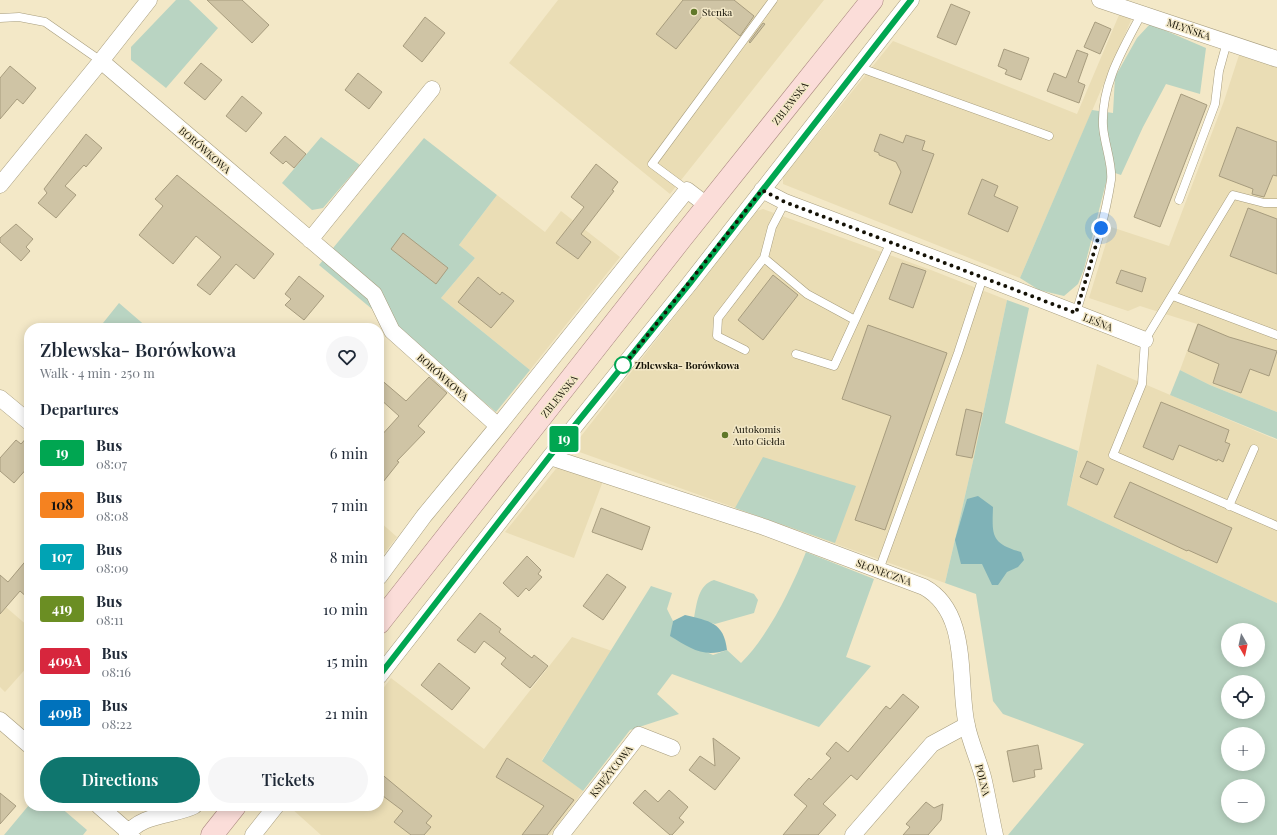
<!DOCTYPE html>
<html lang="en">
<head>
<meta charset="utf-8">
<style>
	:root { --surface:#fff; --page:#f6f6f7; --text:#1f2937; --muted:#747a83; --accent:#0f766e }
	body { margin:0; font-family:"Playfair Display",serif; background:var(--page); color:var(--text); height:100vh; display:flex; flex-direction:column; font-size:15px; white-space:nowrap }
	* { box-sizing:border-box; margin:0 }
	p { font-size:13px; color:var(--muted) }
	.icon { flex:none; width:22px; height:22px; fill:none; stroke:currentColor; stroke-width:2; stroke-linecap:round; stroke-linejoin:round }
	.map { position:relative; flex:1; overflow:hidden }
	.side { position:absolute; left:24px; top:323px; width:360px; height:488px; display:flex; flex-direction:column; background:var(--surface); border-radius:16px; box-shadow:0 2px 10px #0003 }
	.side>* { flex:none }
	.badge { padding:0 8px; border-radius:3px; font-size:14px; line-height:26px }
	.needle { width:26px; rotate:171deg }
	.buttons { position:absolute; left:1221px; top:623px; display:grid; gap:8px }
	.buttons a { display:grid; place-items:center; width:44px; height:44px; border-radius:50%; background:var(--surface); box-shadow:0 2px 10px #0003; font-size:20px }
	.you { position:absolute; width:20px; height:20px; margin:-10px; border:3px solid #fff; border-radius:50%; background:#1a73e8; box-shadow:0 0 0 6px #1a73e833 }
	.map>.badge { position:absolute; translate:-50% -50%; box-shadow:0 0 0 2px #fff }
	h2 { padding:0 16px; font-size:15px; line-height:36px }
	.round { display:grid; place-items:center; flex:none; width:42px; height:42px; border-radius:21px; background:var(--page) }
	.overview { display:flex; align-items:center; justify-content:space-between; height:68px; padding:0 16px }
	h1 { font-size:19px; font-weight:600; line-height:30px }
	.action { display:flex; gap:8px; margin-top:auto; padding:8px 16px }
	.action a { flex:1; height:46px; border-radius:24px; background:var(--accent); color:#fff; font-size:16px; font-weight:600; line-height:46px; text-align:center }
	.action a+a { background:var(--page); color:var(--text) }
	ul { padding:0; list-style:none }
	li { display:flex; align-items:center; gap:12px; height:52px; padding:0 16px }
	li div { flex:1 }
	li b { display:block; font-size:15px }
	li em { font-style:normal }
	li .badge { min-width:44px; font-weight:700; text-align:center }
	.map>svg:first-child { display:block }
	.built { fill:#eaddb5 }
	.green { fill:#b9d4c2; fill-rule:evenodd }
	.water { fill:#7fb2b7 }
	.building { fill:#cfc4a5; stroke:#a79c7e }
	.lines { fill:none; stroke-linecap:round; stroke-linejoin:round }
	.lane-casing { stroke:#a79d7e; stroke-width:9 }
	.street-casing { stroke:#a79d7e; stroke-width:17 }
	.primary-casing { stroke:#a9877f; stroke-width:23 }
	.lane { stroke:#fff; stroke-width:8 }
	.street { stroke:#fff; stroke-width:16 }
	.primary { stroke:#fbddd9; stroke-width:22 }
	.line-casing { stroke:#fff; stroke-width:9 }
	.line { stroke:#00a651; stroke-width:6 }
	.walk { stroke:#151206; stroke-width:4; stroke-dasharray:0 7.2 }
	.poi-dot { fill:#60782a; stroke:#f3e8c7; stroke-width:1.5 }
	.stop-dot { fill:#fff; stroke:#00a651; stroke-width:2 }
	.labels { text-anchor:middle; stroke-width:3; stroke-linejoin:round; paint-order:stroke }
	.poi-label { font-size:10px; fill:#151206; stroke:#f3e8c7; text-anchor:start }
	.street-label { font-size:10px; fill:#151206; stroke:#f3e8c7 }
	.stop-label { font-size:10px; font-weight:bold; fill:#151206; stroke:#f3e8c7; text-anchor:start }
</style>
</head>
<body>
<div class="map">
<svg width="1277" height="835" viewBox="0 0 1277 835">
	<rect width="100%" height="100%" fill="#f3e8c7"/>
	<path class="built" d="M 558,0 L 824,0 L 670,194 L 509,63 Z
		M 1119,15 L 1132,18 L 1020,278 L 783,184 L 783,177 L 893,41 L 1077,114 Z
		M 1239,55 L 1277,67 L 1277,412 L 1210,385 L 1180,370 L 1197,324 L 1140,306 L 1128,311 L 1089,298 L 1111,227 L 1169,246 L 1224,101 Z
		M 497,195 L 545,232 L 561,211 L 620,257 L 530,370 L 441,298 L 475,258 L 459,245 Z
		M 763,209 L 931,270 L 1007,300 L 973,461 L 945,583 L 571,449 L 757,211 Z
		M 1097,364 L 1277,440 L 1277,603 L 1067,505 Z
		M 559,465 L 603,481 L 574,558 L 505,532 Z
		M 379,521 L 397,537 L 379,560 Z
		M 0,602 L 29,627 L 29,665 L 5,692 L 0,687 Z
		M 572,637 L 612,651 L 542,760 L 583,791 L 550,835 L 321,835 L 291,808 L 293,806 L 379,806 L 379,694 L 391,678 L 484,749 Z"/>
	<path class="green" d="M 176,0 L 189,0 L 218,28 L 166,88 L 131,60 L 131,47 Z
		M 1150,24 L 1206,48 L 1200,94 L 1166,84 L 1143,127 L 1121,175 L 1109,171 L 1084,269 L 1078,284 L 1064,296 L 1039,290 L 1020,278 L 1092,110 L 1113,113 L 1115,77 L 1137,38 Z
		M 321,137 L 360,165 L 323,208 L 312,210 L 282,183 Z
		M 424,138 L 497,195 L 459,245 L 475,258 L 441,298 L 530,370 L 496,412 L 319,265 Z
		M 1007,300 L 1029,308 L 1005,423 L 1078,451 L 1067,505 L 1277,603 L 1277,835 L 1008,835 L 1084,744 L 1003,714 L 993,701 L 976,594 L 945,583 L 973,461 ZM 1228,630 L 1258,630 L 1258,660 L 1228,660 ZM 1228,682 L 1258,682 L 1258,712 L 1228,712 ZM 1228,734 L 1258,734 L 1258,764 L 1228,764 ZM 1228,786 L 1258,786 L 1258,816 L 1228,816 Z
		M 119,303 L 148,328 L 99,328 Z
		M 1180,370 L 1210,385 L 1277,412 L 1277,439 L 1170,395 Z
		M 763,457 L 856,486 L 835,543 L 735,508 Z
		M 806,552 L 874,579 L 846,657 L 871,666 L 819,727 L 672,674 L 657,694 L 679,714 L 630,730 L 583,791 L 542,761 L 651,586 L 672,593 L 667,609 L 673,621 L 671,636 L 713,655 L 727,650 L 741,663 C 768,637 792,587 806,552 Z
		M 714,580 L 754,594 L 758,600 L 754,613 L 715,624 L 694,618 C 697,603 698,585 714,580 Z
		M 29,805 L 59,806 L 87,830 L 83,835 L 4,835 Z"/>
	<path class="water" d="M 978,496 L 993,507 C 992,536 991,543 1021,552 L 1024,560 L 1018,567 L 1007,572 L 998,585 L 992,585 L 982,564 L 961,564 L 955,540 L 967,499 Z
		M 685,615 C 709,621 724,622 727,650 C 703,658 690,648 670,636 L 673,621 Z"/>
	<path class="building" d="M 207,0 L 242,0 L 269,25 L 252,43 Z
		M 683,0 L 734,0 L 754,16 L 740,36 L 707,10 L 676,49 L 656,34 Z
		M 951,4 L 970,12 L 956,45 L 937,37 Z
		M 425,17 L 445,33 L 422,62 L 403,46 Z
		M 1095,22 L 1111,29 L 1100,54 L 1084,47 Z
		M 763,23 L 765,24 L 750,43 L 749,42 Z
		M 1004,49 L 1029,58 L 1021,80 L 1005,74 L 1007,70 L 998,66 Z
		M 1077,50 L 1088,54 L 1078,82 L 1085,85 L 1079,103 L 1047,91 L 1054,73 L 1066,78 Z
		M 201,63 L 222,80 L 205,100 L 184,83 Z
		M 10,66 L 36,88 L 23,104 L 17,99 L 0,119 L 0,78 Z
		M 358,73 L 382,92 L 369,109 L 345,90 Z
		M 1181,94 L 1207,105 L 1160,227 L 1134,217 Z
		M 242,96 L 262,113 L 246,132 L 226,116 Z
		M 1237,127 L 1277,142 L 1277,176 L 1273,175 L 1264,197 L 1252,194 L 1253,189 L 1219,176 Z
		M 86,134 L 102,148 L 86,167 L 84,165 L 65,186 L 76,195 L 56,218 L 38,203 L 47,193 L 44,189 Z
		M 880,134 L 903,143 L 906,135 L 925,141 L 922,150 L 934,154 L 912,213 L 889,204 L 901,172 L 896,162 L 879,155 L 879,153 L 874,151 Z
		M 285,136 L 306,154 L 294,168 L 286,161 L 283,164 L 270,153 Z
		M 596,164 L 618,182 L 612,190 L 614,191 L 581,234 L 591,242 L 578,259 L 556,243 L 584,207 L 571,197 Z
		M 177,175 L 274,254 L 254,279 L 236,264 L 210,295 L 197,285 L 221,257 L 196,236 L 173,264 L 139,235 L 163,206 L 155,199 Z
		M 982,179 L 998,186 L 994,196 L 1018,207 L 1008,232 L 968,214 Z
		M 1248,208 L 1277,219 L 1277,274 L 1230,256 Z
		M 16,224 L 33,239 L 26,247 L 30,251 L 21,261 L 0,242 L 0,238 Z
		M 403,233 L 448,268 L 436,284 L 391,249 Z
		M 902,263 L 926,271 L 913,308 L 889,299 Z
		M 1121,270 L 1146,278 L 1142,292 L 1116,283 Z
		M 773,275 L 798,295 L 763,340 L 738,320 Z
		M 299,276 L 324,296 L 304,320 L 285,305 L 291,299 L 285,294 Z
		M 478,277 L 500,295 L 502,292 L 514,301 L 491,328 L 458,302 Z
		M 1198,324 L 1229,337 L 1277,351 L 1269,376 L 1250,369 L 1241,393 L 1213,383 L 1219,364 L 1188,351 Z
		M 868,325 L 947,353 L 885,530 L 855,520 L 891,416 L 842,399 Z
		M 429,377 L 447,393 L 418,426 L 425,432 L 397,461 L 399,462 L 379,487 L 379,438 L 399,416 L 379,398 L 379,378 L 406,401 Z
		M 1161,402 L 1229,430 L 1225,442 L 1230,444 L 1223,462 L 1218,459 L 1217,461 L 1179,445 L 1173,460 L 1143,447 Z
		M 966,409 L 982,413 L 972,458 L 956,455 Z
		M 29,435 L 29,466 L 14,483 L 0,471 L 0,458 L 16,440 L 21,444 Z
		M 1087,461 L 1104,469 L 1097,485 L 1080,477 Z
		M 1130,482 L 1232,528 L 1217,563 L 1188,550 L 1187,551 L 1114,517 Z
		M 601,508 L 650,527 L 642,550 L 592,532 Z
		M 527,556 L 541,570 L 538,574 L 542,577 L 529,591 L 526,588 L 518,597 L 503,583 Z
		M 29,557 L 29,599 L 20,591 L 0,614 L 0,575 L 8,582 Z
		M 607,574 L 626,587 L 603,620 L 583,606 Z
		M 480,613 L 501,629 L 499,632 L 532,658 L 534,655 L 548,666 L 530,688 L 501,664 L 506,658 L 484,641 L 475,653 L 457,640 Z
		M 439,663 L 470,688 L 452,710 L 421,685 Z
		M 903,694 L 919,707 L 857,780 L 851,775 L 823,804 L 836,815 L 818,835 L 783,835 L 807,806 L 794,795 L 809,778 L 811,780 L 831,758 L 826,754 L 836,742 L 848,752 L 886,706 L 890,709 Z
		M 713,738 L 740,758 L 715,790 L 689,770 L 700,756 L 715,766 Z
		M 1038,745 L 1042,769 L 1034,770 L 1035,777 L 1013,782 L 1007,751 Z
		M 507,758 L 574,800 L 547,835 L 522,835 L 544,806 L 496,777 Z
		M 379,772 L 432,816 L 426,823 L 431,827 L 424,835 L 411,835 L 394,822 L 403,811 L 379,793 Z
		M 645,790 L 658,802 L 669,790 L 688,807 L 679,818 L 684,822 L 672,835 L 670,835 L 633,803 Z
		M 0,793 L 16,806 L 0,824 Z
		M 926,802 L 934,808 L 943,804 L 941,820 L 928,835 L 903,835 L 910,827 L 906,824 Z"/>
	<g class="lines">
		<g class="lane-casing">
			<path id="lane" d="M 0,18 L 19,17 L 45,22 L 101,61
				M 858,67 L 1049,136
				M 687,190 L 652,164 L 773,0
				M 1179,200 L 1215,104 L 1219,71 L 1227,42
				M 1277,203 L 1264,203 L 1233,195 L 1145,340 L 1142,384 L 1113,455 L 1277,526
				M 764,258 L 807,294 L 855,320
				M 1173,296 L 1277,335
				M 1076,313 C 1089,269 1104,226 1111,180 C 1113,165 1104,143 1103,126 C 1101,84 1123,49 1142,13
				M 745,350 L 717,336 L 718,318 L 764,258 L 772,227 L 785,202
				M 796,354 L 834,366 L 891,242
				M 1229,506 L 1254,449
				M 879,570 L 958,353 L 983,277"/>
		</g>
		<g class="street-casing">
			<path id="street" d="M 1100,0 L 1277,59
				M 101,61 L 149,0
				M 0,185 L 101,61 L 374,294 L 392,331 L 498,426
				M 762,190 L 785,202 L 963,269 L 1145,340
				M 310,240 L 432,89
				M 0,398 L 29,422
				M 550,457 L 764,527 L 924,587 C 971,613 957,682 967,726 C 971,745 980,763 984,781 C 988,799 991,817 995,835
				M 379,577 L 424,516 L 498,426 L 687,190 L 708,206
				M 379,676 L 550,457 L 690,283 L 911,0
				M 0,720 L 29,745
				M 99,806 L 132,835
				M 127,835 C 140,814 174,816 194,806
				M 253,835 L 276,806
				M 561,835 L 639,735 L 672,748
				M 853,835 L 932,744 L 967,725"/>
		</g>
		<g class="primary-casing">
			<path id="primary" d="M 379,623 L 680,240 L 872,0
				M 212,835 L 235,806"/>
		</g>
		<use href="#lane" class="lane"/>
		<use href="#street" class="street"/>
		<use href="#primary" class="primary"/>
	</g>
	<g class="lines">
		<g class="line-casing">
			<path id="line" d="M 379,676 L 550,456 L 690,283 L 911,0"/>
		</g>
		<use href="#line" class="line"/>
		<path class="walk" d="M 623,365 L 620,370 L 762,190 L 785,202 L 1076,313 L 1101,228"/>
	</g>
	<g class="poi-dot">
		<circle cx="694" cy="12" r="4"/>
		<circle cx="725" cy="435" r="4"/>
	</g>
	<circle class="stop-dot" cx="623" cy="365" r="8"/>
	<g class="labels">
		<g class="poi-label">
			<text x="702" y="16">Stenka</text>
			<text x="733" y="433">Autokomis<tspan x="733" dy="12">Auto Giełda</tspan></text>
		</g>
		<g class="street-label">
			<text transform="translate(1189 29) rotate(19)" y="4">MŁYŃSKA</text>
			<text transform="translate(790 103) rotate(-52)" y="4">ZBLEWSKA</text>
			<text transform="translate(205 150) rotate(41)" y="4">BORÓWKOWA</text>
			<text transform="translate(1098 322) rotate(22)" y="4">LEŚNA</text>
			<text transform="translate(443 377) rotate(42)" y="4">BORÓWKOWA</text>
			<text transform="translate(559 396) rotate(-51)" y="4">ZBLEWSKA</text>
			<text transform="translate(884 572) rotate(20)" y="4">SŁONECZNA</text>
			<text transform="translate(611 771) rotate(-52)" y="4">KSIĘŻYCOWA</text>
			<text transform="translate(983 780) rotate(76)" y="4">POLNA</text>
		</g>
		<g class="stop-label">
			<text x="635" y="369">Zblewska- Borówkowa</text>
		</g>
	</g>
</svg>
<div class="buttons">
<a><svg class="needle" viewBox="-14 -14 28 28"><path d="M0-13l5 13h-10z" fill="#e53935"/><path d="M0 13l5-13h-10z" fill="#747a83"/></svg></a>
<a><svg class="icon" aria-label="locate" viewBox="0 0 24 24"><circle cx="12" cy="12" r="6"/><path d="M12 2v4M12 18v4M2 12h4M18 12h4"/></svg></a>
<a>+</a>
<a>−</a>
</div>
<div class="you" style="left:1101px;top:228px"></div>
<b class="badge" style="left:564px;top:439px;background:#00a651;color:#fff">19</b>
<section class="side">
<div class="overview"><div><h1>Zblewska- Borówkowa</h1><p>Walk · 4 min · 250 m</p></div><a class="round"><svg class="icon" aria-label="heart" viewBox="0 0 24 24"><path d="M12 20l-8-8c-3-5 5-10 8-4 3-6 11-1 8 4z"/></svg></a></div>
<h2>Departures</h2>
<ul>
<li><span class="badge" style="background:#00a651;color:#fff">19</span><div><b>Bus</b><p>08:07</p></div><em>6 min</em></li>
<li><span class="badge" style="background:#f58220;color:#111">108</span><div><b>Bus</b><p>08:08</p></div><em>7 min</em></li>
<li><span class="badge" style="background:#00a3b4;color:#fff">107</span><div><b>Bus</b><p>08:09</p></div><em>8 min</em></li>
<li><span class="badge" style="background:#6b8e23;color:#fff">419</span><div><b>Bus</b><p>08:11</p></div><em>10 min</em></li>
<li><span class="badge" style="background:#d7263d;color:#fff">409A</span><div><b>Bus</b><p>08:16</p></div><em>15 min</em></li>
<li><span class="badge" style="background:#0072bc;color:#fff">409B</span><div><b>Bus</b><p>08:22</p></div><em>21 min</em></li>
</ul>
<div class="action"><a>Directions</a><a>Tickets</a></div>
</section>
</div>
</body>
</html>
